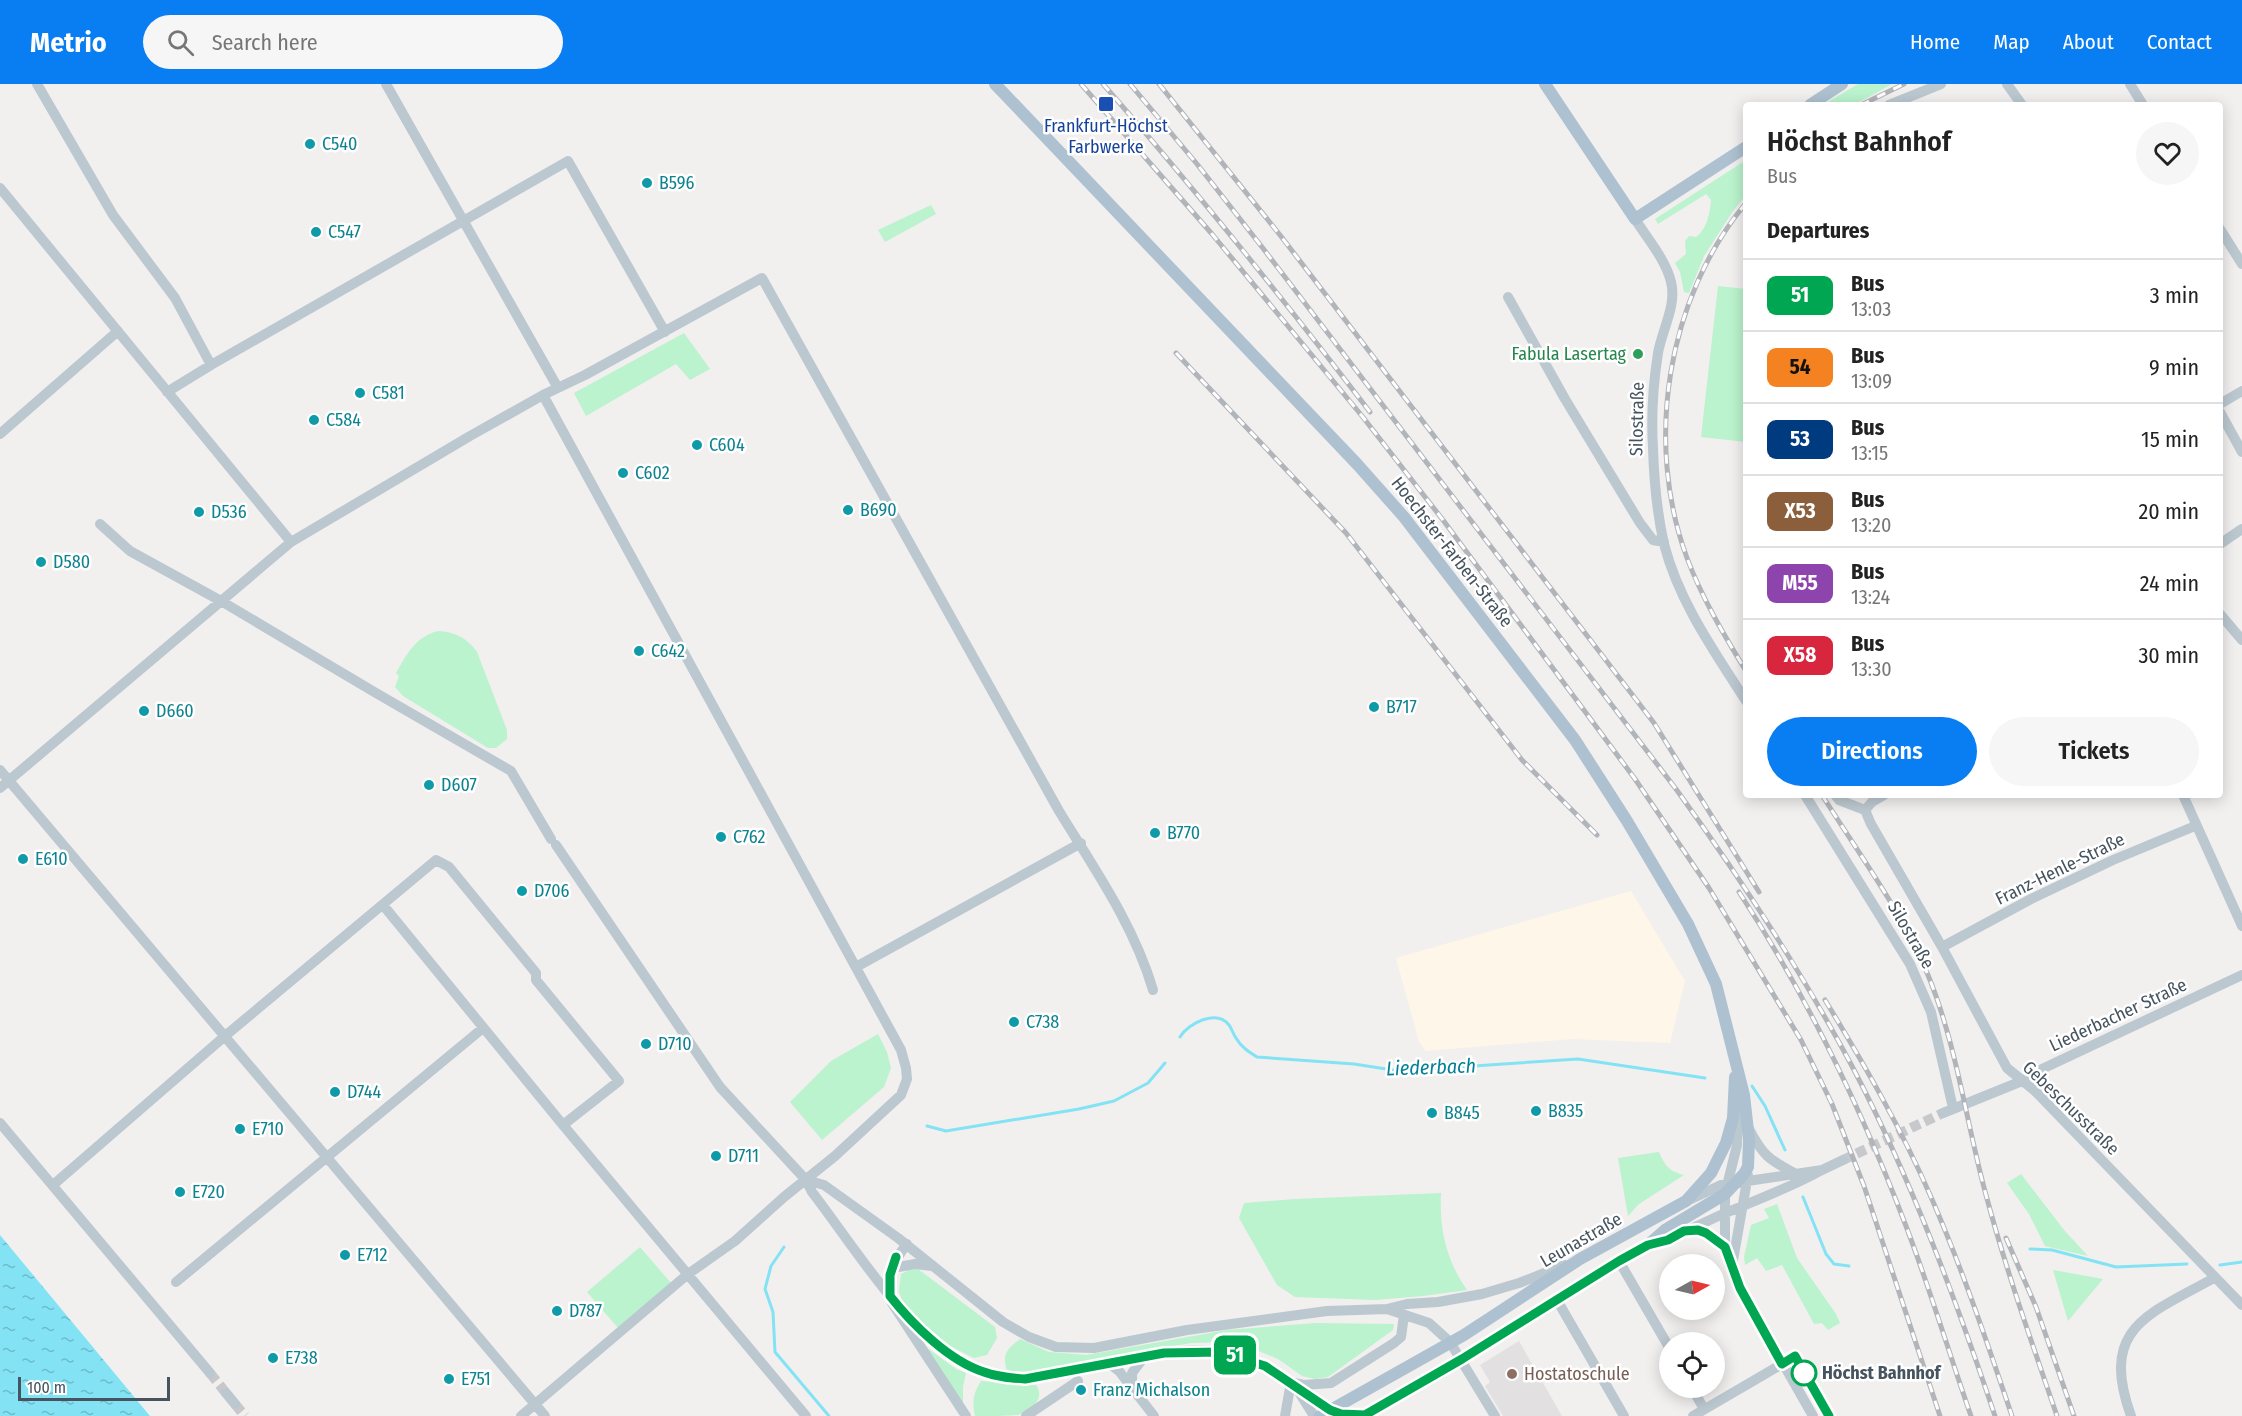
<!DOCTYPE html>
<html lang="en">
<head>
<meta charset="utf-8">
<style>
	:root { --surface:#fff; --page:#f6f6f6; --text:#222; --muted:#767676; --line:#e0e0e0; --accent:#097df2 }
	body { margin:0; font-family:"Fira Sans Condensed",sans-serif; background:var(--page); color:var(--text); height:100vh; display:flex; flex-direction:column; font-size:22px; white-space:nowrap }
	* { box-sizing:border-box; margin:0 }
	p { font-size:20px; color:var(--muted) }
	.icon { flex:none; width:33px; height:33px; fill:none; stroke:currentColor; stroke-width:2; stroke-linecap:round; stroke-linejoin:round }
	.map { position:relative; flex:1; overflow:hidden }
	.drawer { position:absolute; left:1743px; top:18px; width:480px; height:696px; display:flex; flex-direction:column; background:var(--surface); border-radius:6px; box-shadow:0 3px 15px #0003 }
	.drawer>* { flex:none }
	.badge { padding:0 12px; border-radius:9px; font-size:21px; line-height:39px }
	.needle { width:39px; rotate:82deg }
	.tools { position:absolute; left:1659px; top:1170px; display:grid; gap:12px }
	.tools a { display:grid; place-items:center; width:66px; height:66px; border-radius:50%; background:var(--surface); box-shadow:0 3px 15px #0003; font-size:30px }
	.scale { position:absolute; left:18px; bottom:15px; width:152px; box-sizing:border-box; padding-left:6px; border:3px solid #46545f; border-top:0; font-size:16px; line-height:21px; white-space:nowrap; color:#46545f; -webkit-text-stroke:4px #fff; paint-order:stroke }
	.map>.badge { position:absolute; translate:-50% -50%; box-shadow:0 0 0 3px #fff }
	h2 { padding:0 24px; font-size:22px; line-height:54px }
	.round { display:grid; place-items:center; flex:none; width:63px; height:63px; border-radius:32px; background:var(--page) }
	.head { display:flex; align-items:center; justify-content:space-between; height:102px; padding:0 24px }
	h1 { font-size:28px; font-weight:600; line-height:45px }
	.button { display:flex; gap:12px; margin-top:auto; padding:12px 24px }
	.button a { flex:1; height:69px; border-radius:36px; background:var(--accent); color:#fff; font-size:24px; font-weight:600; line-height:69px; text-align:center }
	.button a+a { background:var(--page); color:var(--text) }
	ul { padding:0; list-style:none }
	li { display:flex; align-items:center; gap:18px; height:72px; padding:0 24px; border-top:2px solid var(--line) }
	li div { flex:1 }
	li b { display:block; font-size:22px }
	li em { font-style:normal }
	li .badge { min-width:66px; font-weight:700; text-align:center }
	header { display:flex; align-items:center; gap:36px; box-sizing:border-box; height:84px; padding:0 30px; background:var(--accent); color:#fff }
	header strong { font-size:28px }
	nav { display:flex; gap:33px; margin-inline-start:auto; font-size:21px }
	.search { width:420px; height:54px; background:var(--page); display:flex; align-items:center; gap:15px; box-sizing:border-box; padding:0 21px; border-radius:33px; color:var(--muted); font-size:22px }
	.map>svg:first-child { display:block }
	.commercial { fill:#fef6e8 }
	.education { fill:#e3e0e1 }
	.green { fill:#baf3cd }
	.water { fill:url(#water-ripples) }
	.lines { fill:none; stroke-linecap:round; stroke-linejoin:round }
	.stream { stroke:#83e3f4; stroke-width:3 }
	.minor-tunnel { stroke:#c7c8cb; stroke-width:10; stroke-dasharray:10 5; stroke-linecap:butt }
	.minor { stroke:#bcc8d0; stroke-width:10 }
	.major { stroke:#adc1d0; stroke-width:12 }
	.rail-casing { stroke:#b1b5ba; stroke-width:5 }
	.rail { stroke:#fff; stroke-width:3; stroke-dasharray:9; stroke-linecap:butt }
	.line-casing { stroke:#fff; stroke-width:14 }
	.line { stroke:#00a651; stroke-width:9 }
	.transit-dot { fill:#1a4fb4; stroke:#fff; stroke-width:2 }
	.culture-dot { fill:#0f9aa8; stroke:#fff; stroke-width:2 }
	.leisure-dot { fill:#2e9e5b; stroke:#fff; stroke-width:2 }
	.stop-dot { fill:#fff; stroke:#00a651; stroke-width:3 }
	.education-dot { fill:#8d6e63; stroke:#fff; stroke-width:2 }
	.labels { text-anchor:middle; stroke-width:5; stroke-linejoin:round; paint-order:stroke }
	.transit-label { font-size:18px; fill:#164399; stroke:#fff }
	.culture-label { font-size:18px; fill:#0d838f; stroke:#fff; text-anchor:start }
	.leisure-label { font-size:18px; fill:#27864d; stroke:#fff; text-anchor:end }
	.street-label { font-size:18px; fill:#46545f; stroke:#fff }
	.stop-label { font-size:18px; font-weight:bold; fill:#46545f; stroke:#fff; text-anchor:start }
	.education-label { font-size:18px; fill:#785e54; stroke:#fff; text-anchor:start }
	.water-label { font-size:20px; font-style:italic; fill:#038096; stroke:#fff }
</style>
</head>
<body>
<header>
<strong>Metrio</strong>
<div class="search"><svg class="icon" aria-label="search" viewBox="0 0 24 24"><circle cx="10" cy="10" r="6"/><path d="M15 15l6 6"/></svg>Search here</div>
<nav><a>Home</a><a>Map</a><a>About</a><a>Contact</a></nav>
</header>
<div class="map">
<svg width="2242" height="1332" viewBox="0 0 2242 1332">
	<defs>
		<pattern id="water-ripples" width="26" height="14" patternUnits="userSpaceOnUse" patternTransform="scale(1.5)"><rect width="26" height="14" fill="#83e3f4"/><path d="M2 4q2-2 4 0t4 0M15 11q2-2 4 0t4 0" fill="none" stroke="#6dbbc9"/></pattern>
	</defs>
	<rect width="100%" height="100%" fill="#f2efef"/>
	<path class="commercial" d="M 1631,807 L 1685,897 L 1670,959 L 1571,955 L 1426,967 L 1419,958 L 1396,874 Z"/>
	<path class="education" d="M 1519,1257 L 1562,1332 L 1503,1332 L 1485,1302 L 1490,1298 L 1480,1281 Z"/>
	<path class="green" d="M 1858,0 L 1892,0 L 1854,21 L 1823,21 Z
		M 1746,76 L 1746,111 L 1733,127 L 1704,172 L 1689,209 L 1684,208 L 1680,188 L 1675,179 L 1686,170 L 1685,157 L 1689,152 L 1696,153 C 1707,145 1710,129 1711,116 L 1706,110 L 1658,140 L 1655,135 Z
		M 931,121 L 936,130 L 885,158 L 878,146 Z
		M 1718,202 L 1746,205 L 1746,358 L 1701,353 Z
		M 684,249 L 710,285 L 690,296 L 676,280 L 586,332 L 574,309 Z
		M 438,547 C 456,548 467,554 477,568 L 507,646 L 507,655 L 496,664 L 488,664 L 403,612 L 395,603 L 399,592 L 396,589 C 407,570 415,553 438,547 Z
		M 878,950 L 887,968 L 891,984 L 884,1003 L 822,1056 L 790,1018 L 831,977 Z
		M 1659,1068 C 1665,1082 1669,1087 1684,1091 L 1639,1120 L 1628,1132 L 1618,1074 Z
		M 2021,1090 L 2064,1146 L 2088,1172 L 2045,1162 L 2029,1130 L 2007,1099 Z
		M 1441,1109 C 1439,1144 1446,1176 1467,1206 L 1423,1212 L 1375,1216 L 1295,1213 L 1277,1201 L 1239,1134 L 1244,1119 L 1295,1115 Z
		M 1777,1120 L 1797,1174 L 1836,1230 L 1840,1239 L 1828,1246 L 1822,1239 L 1814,1240 L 1782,1181 L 1766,1187 L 1757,1174 L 1745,1181 L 1744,1173 L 1751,1141 L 1769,1134 L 1764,1125 Z
		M 640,1163 L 671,1199 L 618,1244 L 587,1208 Z
		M 918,1185 L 995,1243 L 997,1254 L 987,1271 L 974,1274 L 950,1262 L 920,1237 L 903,1220 L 899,1207 L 901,1190 L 909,1186 Z
		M 2053,1186 L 2103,1195 L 2068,1237 Z
		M 1316,1239 L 1394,1240 L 1393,1246 L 1328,1293 L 1315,1295 L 1302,1292 L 1278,1275 L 1251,1264 L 1224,1258 L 1191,1259 L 1032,1288 L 1007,1287 C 1002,1270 1006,1266 1020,1255 L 1049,1268 L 1086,1271 L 1227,1246 Z
		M 926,1263 L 956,1285 L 966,1289 L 963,1303 L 963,1323 Z
		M 981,1297 L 1036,1301 C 1046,1314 1031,1327 1018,1331 C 1008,1332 986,1332 975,1332 C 972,1317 973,1310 981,1297 Z"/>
	<path class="water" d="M 0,1151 L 150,1332 L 0,1332 Z"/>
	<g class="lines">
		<path class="stream" d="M 1180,953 C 1188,939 1217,925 1229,941 C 1232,945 1233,950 1236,954 C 1241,963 1249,968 1257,973 L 1354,980 L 1399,987 L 1578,975 L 1705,994
			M 1752,1002 L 1765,1022 L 1785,1066
			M 927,1042 L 946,1047 L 1079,1025 L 1114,1017 L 1148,999 L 1165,979
			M 1803,1113 L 1826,1170 L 1834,1180 L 1849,1182
			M 784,1163 L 771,1182 L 765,1205 L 773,1228 L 775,1268 L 829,1332
			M 2030,1165 L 2052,1166 L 2116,1183 L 2187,1180
			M 2220,1181 L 2242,1178"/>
		<path class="minor-tunnel" d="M 1843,1076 L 1943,1029
			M 210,1289 L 226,1309
			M 235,1320 L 245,1332"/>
		<path class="minor" d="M 37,0 L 113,131 L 175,214 L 211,281
			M 386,0 L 558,304
			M 2007,0 L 2022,21
			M 2130,0 L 2143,21
			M 1889,21 L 1941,0
			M 0,104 L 291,458
			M 1635,135 C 1647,154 1666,176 1671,198 C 1677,221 1662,246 1658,269 C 1653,301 1651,332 1653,364 C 1654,396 1657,429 1664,460 C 1679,518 1714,567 1746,617
			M 2220,145 L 2242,180
			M 1508,213 L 1565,315 L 1640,439 L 1653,456 L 1664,458
			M 167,308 L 211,281 L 568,77 L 665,248
			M 2220,320 L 2242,307
			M 2220,328 L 2242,368
			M 0,350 L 118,247
			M 100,440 L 130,467 L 221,517 L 376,609 L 511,687 L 551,755
			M 2220,460 L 2242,445
			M 2220,530 L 2242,556
			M 0,686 L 545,1332
			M 0,704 L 291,458 L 470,352 L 543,311 L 585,291 L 762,194 L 1059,727 C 1094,784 1134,841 1153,906
			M 1805,711 L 1910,880 L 1931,928 L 1953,1024
			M 1835,711 L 1839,716 L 1865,726
			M 2183,711 L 2242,842
			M 1865,726 L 1871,740 L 1942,863 L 2007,984 L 2034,1006 L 2242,1221
			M 1865,726 L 1872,718 L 1884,711
			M 556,761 L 720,1003 L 806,1096 L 812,1108 C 857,1166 912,1260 981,1288 C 1009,1299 1038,1292 1066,1287 C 1112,1278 1173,1262 1219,1267 C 1260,1273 1298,1301 1330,1326 L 1341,1330 L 1365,1331
			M 1942,863 L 2031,815 L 2113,776 L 2195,742
			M 856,883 L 1081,759
			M 1738,1025 L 1737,1061 L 1725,1110 L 1725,1163 L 1740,1204 L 1813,1332
			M 1943,1029 L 2022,997 L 2042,985 L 2242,891
			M 0,1039 L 210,1289
			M 563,1041 L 806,1332
			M 1748,1043 C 1763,1072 1768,1075 1796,1090
			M 806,1096 L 824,1101 L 898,1154 L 1003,1238 L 1029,1253 L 1056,1263 L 1094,1264 L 1187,1246 L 1327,1227 L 1387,1225 L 1407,1220 L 1438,1218 L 1482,1210 L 1519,1199 L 1565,1181
			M 53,1101 L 225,952 L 436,776 L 449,783 L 536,889 L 536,896 L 619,997 L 563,1041 L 383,821
			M 1689,1116 L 1721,1101 L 1822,1086 L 1843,1076
			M 1689,1147 C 1704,1146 1714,1153 1725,1163
			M 907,1160 C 893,1177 885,1197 892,1219 L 966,1332
			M 1649,1161 C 1675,1154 1698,1141 1723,1130 C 1756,1116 1790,1104 1822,1086
			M 1619,1177 L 1670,1265
			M 1732,1182 L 1748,1091
			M 893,1184 L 915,1180 L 932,1182
			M 176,1198 L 483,944
			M 1557,1216 L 1624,1332
			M 1387,1225 L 1429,1239 L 1450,1258 L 1495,1332
			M 1109,1279 L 1119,1287 L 1154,1332
			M 1294,1299 L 1304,1301 L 1331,1299 L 1394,1259 L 1401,1253 L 1404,1231
			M 1132,1303 L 1132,1289 L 1144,1273
			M 1692,1304 L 1704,1325
			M 1299,1308 L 1314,1332
			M 226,1309 L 235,1320
			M 521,1332 L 688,1190 L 735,1157 L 784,1113 L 835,1072 L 901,1011 L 907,995 L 906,984 L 901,966 L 543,311
			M 1026,1332 L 1078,1297
			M 1285,1332 L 1291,1298
			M 1693,1332 L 1782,1280
			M 2131,1332 C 2099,1243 2148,1231 2214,1194"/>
		<path class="major" d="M 995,0 L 1357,380 L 1404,433 L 1575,656 L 1627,737 L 1688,840 L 1716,900 L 1744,1011 L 1749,1056 L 1748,1083 L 1744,1090 L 1725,1110 L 1665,1146 L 1648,1161 L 1619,1177 L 1462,1275 L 1364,1332
			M 1545,0 L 1635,135 L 1746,63
			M 1810,21 L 1842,0
			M 1320,1332 L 1464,1251 L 1580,1175 L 1686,1117 L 1711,1089 L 1726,1059 L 1733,1034 L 1735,993"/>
		<g class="rail-casing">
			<path id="rail" d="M 1081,0 L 1212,150 L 1362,332 L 1443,436 L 1635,695 L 1709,804 L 1801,956 L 1832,1020 L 1864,1102 L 1940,1332
				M 1103,0 C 1196,106 1284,216 1370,328
				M 1130,0 L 1197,80 L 1262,163 L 1676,705 C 1741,795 1801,886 1853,984 C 1911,1095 1955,1213 1995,1332
				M 1159,0 L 1280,151 L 1654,639 L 1759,808
				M 1861,21 L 1904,0
				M 1746,119 C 1667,214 1644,358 1687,474 C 1702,514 1724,551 1746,587
				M 1176,269 L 1346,449 L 1522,676 L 1597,751
				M 1822,711 C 1857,767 1904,831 1928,891 C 1957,962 1966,1038 1986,1111 C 2006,1186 2032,1259 2057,1332
				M 1739,808 C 1807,912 1862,1026 1906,1142 C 1930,1205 1949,1269 1971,1332
				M 1825,916 C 1864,980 1901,1044 1931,1113 C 1962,1184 1987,1258 2012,1332
				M 2006,1154 L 2036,1223 L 2074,1332"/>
		</g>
		<use href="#rail" class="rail"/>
	</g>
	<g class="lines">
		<g class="line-casing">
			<path id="line" d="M 896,1173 L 890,1191 L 890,1212 C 912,1240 949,1277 984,1288 C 997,1293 1011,1294 1025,1295 L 1164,1269 L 1220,1268 L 1265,1282 L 1330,1326 L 1341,1330 L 1365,1331 L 1462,1275 L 1619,1177 L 1648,1161 L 1668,1156 L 1684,1147 L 1698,1146 L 1706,1149 L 1725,1163 L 1740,1204 L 1782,1280 L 1795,1272 L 1829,1332"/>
		</g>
		<use href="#line" class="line"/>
	</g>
	<rect class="transit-dot" x="1098" y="12" width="16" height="16" rx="3"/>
	<g class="culture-dot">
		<circle cx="310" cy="60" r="6"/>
		<circle cx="647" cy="99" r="6"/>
		<circle cx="316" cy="148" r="6"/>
		<circle cx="360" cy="309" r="6"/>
		<circle cx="314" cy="336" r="6"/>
		<circle cx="697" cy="361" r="6"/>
		<circle cx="623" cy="389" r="6"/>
		<circle cx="848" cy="426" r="6"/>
		<circle cx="199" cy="428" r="6"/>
		<circle cx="41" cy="478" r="6"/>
		<circle cx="639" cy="567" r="6"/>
		<circle cx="1374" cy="623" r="6"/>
		<circle cx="144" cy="627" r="6"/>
		<circle cx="429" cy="701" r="6"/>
		<circle cx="1155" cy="749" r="6"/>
		<circle cx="721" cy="753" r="6"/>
		<circle cx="23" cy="775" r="6"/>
		<circle cx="522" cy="807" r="6"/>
		<circle cx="1014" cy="938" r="6"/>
		<circle cx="646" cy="960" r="6"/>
		<circle cx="335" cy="1008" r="6"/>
		<circle cx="1536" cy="1027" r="6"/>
		<circle cx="1432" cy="1029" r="6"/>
		<circle cx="240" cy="1045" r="6"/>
		<circle cx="716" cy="1072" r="6"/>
		<circle cx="180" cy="1108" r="6"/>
		<circle cx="345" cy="1171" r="6"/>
		<circle cx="557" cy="1227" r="6"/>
		<circle cx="273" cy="1274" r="6"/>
		<circle cx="449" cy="1295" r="6"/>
		<circle cx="1081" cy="1306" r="6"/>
	</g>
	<circle class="leisure-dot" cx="1638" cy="270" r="6"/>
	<circle class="stop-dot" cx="1804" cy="1289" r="12"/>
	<circle class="education-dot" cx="1512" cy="1290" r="6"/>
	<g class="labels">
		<g class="transit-label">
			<text x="1106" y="48">Frankfurt-Höchst<tspan x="1106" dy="21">Farbwerke</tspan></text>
		</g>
		<g class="culture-label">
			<text x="322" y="66">C540</text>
			<text x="659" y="105">B596</text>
			<text x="328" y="154">C547</text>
			<text x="372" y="315">C581</text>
			<text x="326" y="342">C584</text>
			<text x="709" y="367">C604</text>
			<text x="635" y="395">C602</text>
			<text x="860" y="432">B690</text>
			<text x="211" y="434">D536</text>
			<text x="53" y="484">D580</text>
			<text x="651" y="573">C642</text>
			<text x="1386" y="629">B717</text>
			<text x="156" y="633">D660</text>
			<text x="441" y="707">D607</text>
			<text x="1167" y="755">B770</text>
			<text x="733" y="759">C762</text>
			<text x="35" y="781">E610</text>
			<text x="534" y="813">D706</text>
			<text x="1026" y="944">C738</text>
			<text x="658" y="966">D710</text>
			<text x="347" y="1014">D744</text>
			<text x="1548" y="1033">B835</text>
			<text x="1444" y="1035">B845</text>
			<text x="252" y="1051">E710</text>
			<text x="728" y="1078">D711</text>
			<text x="192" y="1114">E720</text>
			<text x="357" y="1177">E712</text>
			<text x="569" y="1233">D787</text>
			<text x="285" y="1280">E738</text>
			<text x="461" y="1301">E751</text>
			<text x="1093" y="1312">Franz Michalson</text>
		</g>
		<g class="leisure-label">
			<text x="1626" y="276">Fabula Lasertag</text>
		</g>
		<g class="street-label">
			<text transform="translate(1637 335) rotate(-89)" y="6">Silostraße</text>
			<text transform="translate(1452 468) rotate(52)" y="6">Hoechster-Farben-Straße</text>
			<text transform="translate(2060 785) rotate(-26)" y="6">Franz-Henle-Straße</text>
			<text transform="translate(1911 851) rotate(60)" y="6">Silostraße</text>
			<text transform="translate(2118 931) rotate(-25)" y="6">Liederbacher Straße</text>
			<text transform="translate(2071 1024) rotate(44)" y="6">Gebeschusstraße</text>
			<text transform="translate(1581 1156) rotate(-30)" y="6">Leunastraße</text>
		</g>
		<g class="stop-label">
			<text x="1822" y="1295">Höchst Bahnhof</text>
		</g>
		<g class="education-label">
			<text x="1524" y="1296">Hostatoschule</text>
		</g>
		<g class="water-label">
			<text transform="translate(1431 983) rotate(-2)" y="7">Liederbach</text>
		</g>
	</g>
</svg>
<div class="tools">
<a><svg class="needle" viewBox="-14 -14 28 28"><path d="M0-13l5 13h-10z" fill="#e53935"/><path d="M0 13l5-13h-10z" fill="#767676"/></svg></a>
<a><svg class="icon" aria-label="locate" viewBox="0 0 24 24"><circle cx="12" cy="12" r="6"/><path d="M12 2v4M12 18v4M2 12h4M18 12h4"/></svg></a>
</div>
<div class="scale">100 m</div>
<b class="badge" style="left:1235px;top:1271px;background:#00a651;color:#fff">51</b>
<section class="drawer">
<div class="head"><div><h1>Höchst Bahnhof</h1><p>Bus</p></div><a class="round"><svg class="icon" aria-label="heart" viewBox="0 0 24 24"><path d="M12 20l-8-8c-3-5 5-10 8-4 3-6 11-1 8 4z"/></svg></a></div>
<h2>Departures</h2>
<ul>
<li><span class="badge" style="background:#00a651;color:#fff">51</span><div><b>Bus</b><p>13:03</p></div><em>3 min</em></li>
<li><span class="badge" style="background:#f58220;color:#111">54</span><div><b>Bus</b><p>13:09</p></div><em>9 min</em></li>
<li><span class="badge" style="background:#003b80;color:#fff">53</span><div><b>Bus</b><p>13:15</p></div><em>15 min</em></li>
<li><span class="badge" style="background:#8b5e3c;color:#fff">X53</span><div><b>Bus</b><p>13:20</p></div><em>20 min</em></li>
<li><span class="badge" style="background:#8e44ad;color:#fff">M55</span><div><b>Bus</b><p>13:24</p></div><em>24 min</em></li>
<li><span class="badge" style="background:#d7263d;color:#fff">X58</span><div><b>Bus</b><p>13:30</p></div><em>30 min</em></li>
</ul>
<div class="button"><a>Directions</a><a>Tickets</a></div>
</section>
</div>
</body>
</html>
